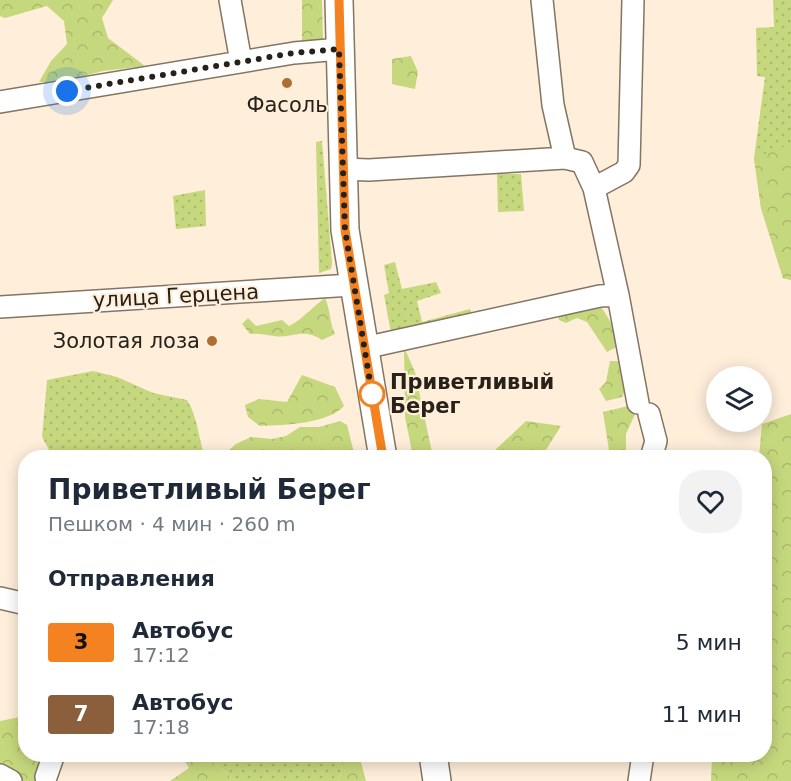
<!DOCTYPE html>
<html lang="ru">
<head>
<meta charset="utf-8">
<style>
	:root { --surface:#fff; --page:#f2f2f3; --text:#1f2937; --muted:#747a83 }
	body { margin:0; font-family:"DejaVu Sans",sans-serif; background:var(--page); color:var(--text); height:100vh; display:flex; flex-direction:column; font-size:22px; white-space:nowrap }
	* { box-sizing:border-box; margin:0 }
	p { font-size:20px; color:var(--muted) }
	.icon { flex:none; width:33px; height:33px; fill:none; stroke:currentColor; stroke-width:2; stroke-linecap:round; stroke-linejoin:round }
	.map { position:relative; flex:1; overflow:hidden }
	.side { position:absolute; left:18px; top:450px; width:754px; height:312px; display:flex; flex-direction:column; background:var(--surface); border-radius:24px; box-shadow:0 3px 15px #0003 }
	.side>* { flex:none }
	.badge { padding:0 12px; border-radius:4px; font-size:21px; line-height:39px }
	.fabs { position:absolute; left:706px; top:366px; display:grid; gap:12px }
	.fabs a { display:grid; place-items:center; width:66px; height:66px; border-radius:50%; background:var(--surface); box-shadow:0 3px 15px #0003; font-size:30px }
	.you { position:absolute; width:30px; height:30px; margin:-15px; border:4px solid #fff; border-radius:50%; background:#1a73e8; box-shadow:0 0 0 9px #1a73e833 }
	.map>.badge { position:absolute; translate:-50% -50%; box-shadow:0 0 0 3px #fff }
	h2 { padding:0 30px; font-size:22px; line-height:54px }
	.round { display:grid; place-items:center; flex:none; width:63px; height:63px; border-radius:24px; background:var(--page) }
	.headline { display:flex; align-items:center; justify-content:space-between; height:102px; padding:0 30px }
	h1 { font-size:28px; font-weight:700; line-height:45px }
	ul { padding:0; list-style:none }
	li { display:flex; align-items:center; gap:18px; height:72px; padding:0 30px }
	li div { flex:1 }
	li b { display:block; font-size:22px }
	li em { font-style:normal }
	li .badge { min-width:66px; font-weight:700; text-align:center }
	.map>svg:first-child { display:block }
	.grass { fill:url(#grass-dots) }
	.forest { fill:url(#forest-crowns) }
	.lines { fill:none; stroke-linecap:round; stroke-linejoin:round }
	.minor-casing { stroke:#837563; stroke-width:24 }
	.major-casing { stroke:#837563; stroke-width:30 }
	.minor { stroke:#fff; stroke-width:21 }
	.major { stroke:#fff; stroke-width:27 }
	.line-casing { stroke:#fff; stroke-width:14 }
	.line { stroke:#f58220; stroke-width:9 }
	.walk { stroke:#27211a; stroke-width:6; stroke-dasharray:0 10.8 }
	.poi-dot { fill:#ac6e33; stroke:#feeeda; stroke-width:2 }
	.stop-dot { fill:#fff; stroke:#f58220; stroke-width:3 }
	.labels { text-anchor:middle; stroke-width:4.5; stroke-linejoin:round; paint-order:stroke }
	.poi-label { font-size:21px; fill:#27211a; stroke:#feeeda }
	.street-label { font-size:21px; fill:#27211a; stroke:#feeeda }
	.stop-label { font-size:21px; font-weight:bold; fill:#27211a; stroke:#feeeda; text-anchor:start }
</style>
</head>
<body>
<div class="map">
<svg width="791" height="781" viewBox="0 0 791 781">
	<defs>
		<pattern id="grass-dots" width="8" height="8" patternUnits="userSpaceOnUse" patternTransform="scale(1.5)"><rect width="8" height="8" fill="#c6d87d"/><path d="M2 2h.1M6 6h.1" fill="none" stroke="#aab96b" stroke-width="1.8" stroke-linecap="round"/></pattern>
		<pattern id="forest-crowns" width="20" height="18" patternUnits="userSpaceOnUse" patternTransform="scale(1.5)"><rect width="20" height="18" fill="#c6d87d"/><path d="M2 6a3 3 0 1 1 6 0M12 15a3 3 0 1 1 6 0" fill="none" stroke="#aab96b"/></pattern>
	</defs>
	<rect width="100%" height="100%" fill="#feeeda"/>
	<path class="grass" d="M 773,0 L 791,0 L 791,280 L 783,278 L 761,208 L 754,158 L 765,77 L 757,76 L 756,28 L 774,27 Z
		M 322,141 L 332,263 L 331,269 L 319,273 L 316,142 Z
		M 497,174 L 521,174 L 524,211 L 498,212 Z
		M 205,190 L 206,226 L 176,229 L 173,196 Z
		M 395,262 L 402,289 L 436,282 L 441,293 L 417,301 L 422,322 L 470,309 L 473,316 L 391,333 L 384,295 L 389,293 L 384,265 Z
		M 93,371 L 117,377 L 153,393 L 187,400 C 198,417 198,438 205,457 L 53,457 L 42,437 L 47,380 Z
		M 204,755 L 341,755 L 342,771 L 338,781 L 236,781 Z"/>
	<path class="forest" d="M 0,0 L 113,0 L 102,18 L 108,38 L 145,66 L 103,71 L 59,82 L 39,82 L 51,61 L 67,44 L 64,21 L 47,6 L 5,18 L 0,16 Z
		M 302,0 L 322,0 L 323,40 L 302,42 Z
		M 411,56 L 418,72 L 415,89 L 392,84 L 392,59 Z
		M 791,144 L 791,280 L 783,278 L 761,208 L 754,158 Z
		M 325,298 C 331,311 329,322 335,334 L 322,340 C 302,327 293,339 274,336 C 265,335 259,333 250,334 L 242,324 L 248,318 L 256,326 L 282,320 L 289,326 C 303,319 312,307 325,298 Z
		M 595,301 C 606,310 609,323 619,334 L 620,345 L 607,352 L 587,322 L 577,318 L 566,323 L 559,320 L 558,312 Z
		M 404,347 L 415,372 L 433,457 L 413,457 L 405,417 Z
		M 610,361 L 621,361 L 627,387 L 622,397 L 606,401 L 599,389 L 606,382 Z
		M 302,375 L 335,387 L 344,406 C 327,424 285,425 260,426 L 248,417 L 245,405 L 259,399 L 287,402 Z
		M 628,406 L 636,412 L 626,434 L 626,451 L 610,457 L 603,412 Z
		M 791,414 L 791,781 L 711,781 L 712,757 L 708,755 L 765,754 L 765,458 L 759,457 L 762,424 Z
		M 340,421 L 347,425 L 355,457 L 221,457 L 236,444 L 251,437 L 272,439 L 286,436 L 300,427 L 319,427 Z
		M 526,421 L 561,426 L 542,456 L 463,457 L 494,451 Z
		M 25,716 L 26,754 L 49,755 L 40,781 L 23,781 L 0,766 L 0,721 Z
		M 180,754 L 204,755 L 236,781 L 170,781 L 189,768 Z
		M 341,755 L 359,755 L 366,781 L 338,781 L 342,771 Z"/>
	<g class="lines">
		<g class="minor-casing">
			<path id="minor" d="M 230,0 L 241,62
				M 542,0 L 553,105 L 565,158
				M 0,102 L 294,53 L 340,49
				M 342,169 L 369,170 L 565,158 L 582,162 L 594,188 L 618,295 L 638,403
				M 594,188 L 624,172 L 629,165 L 633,0
				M 0,307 L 352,285
				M 364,348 L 600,296 L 618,295
				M 649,414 L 656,441 L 651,458
				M 0,598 L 26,604
				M 0,775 L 11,781
				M 46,777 L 54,754
				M 639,781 L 643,754"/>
		</g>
		<g class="major-casing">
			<path id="major" d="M 339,0 L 345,230 L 383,458
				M 433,754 L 437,781"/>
		</g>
		<use href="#minor" class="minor"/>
		<use href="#major" class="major"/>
	</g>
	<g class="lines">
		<g class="line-casing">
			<path id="line" d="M 339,0 L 345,230 L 383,458"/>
		</g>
		<use href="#line" class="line"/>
		<path class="walk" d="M 67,91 L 294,53 L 339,49 L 345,230 L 372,394"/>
	</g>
	<g class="poi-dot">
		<circle cx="287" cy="83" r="6"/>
		<circle cx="212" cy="341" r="6"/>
	</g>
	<circle class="stop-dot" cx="372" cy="394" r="12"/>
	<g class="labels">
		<g class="poi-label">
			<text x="287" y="112">Фасоль</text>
			<text x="200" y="348" text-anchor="end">Золотая лоза</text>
		</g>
		<g class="street-label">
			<text transform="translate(176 296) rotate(-3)" y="7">улица Герцена</text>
		</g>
		<g class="stop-label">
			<text x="390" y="389">Приветливый<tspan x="390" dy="24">Берег</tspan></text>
		</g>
	</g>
</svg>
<div class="fabs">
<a><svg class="icon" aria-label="layers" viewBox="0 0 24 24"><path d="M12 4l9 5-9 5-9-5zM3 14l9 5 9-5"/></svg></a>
</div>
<div class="you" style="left:67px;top:91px"></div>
<section class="side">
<div class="headline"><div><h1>Приветливый Берег</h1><p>Пешком · 4 мин · 260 m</p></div><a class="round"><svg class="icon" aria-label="heart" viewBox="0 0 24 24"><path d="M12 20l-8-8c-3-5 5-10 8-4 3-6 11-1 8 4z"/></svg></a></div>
<h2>Отправления</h2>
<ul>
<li><span class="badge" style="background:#f58220;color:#111">3</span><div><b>Автобус</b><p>17:12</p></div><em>5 мин</em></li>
<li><span class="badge" style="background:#8b5e3c;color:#fff">7</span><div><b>Автобус</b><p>17:18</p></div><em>11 мин</em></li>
</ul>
</section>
</div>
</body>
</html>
